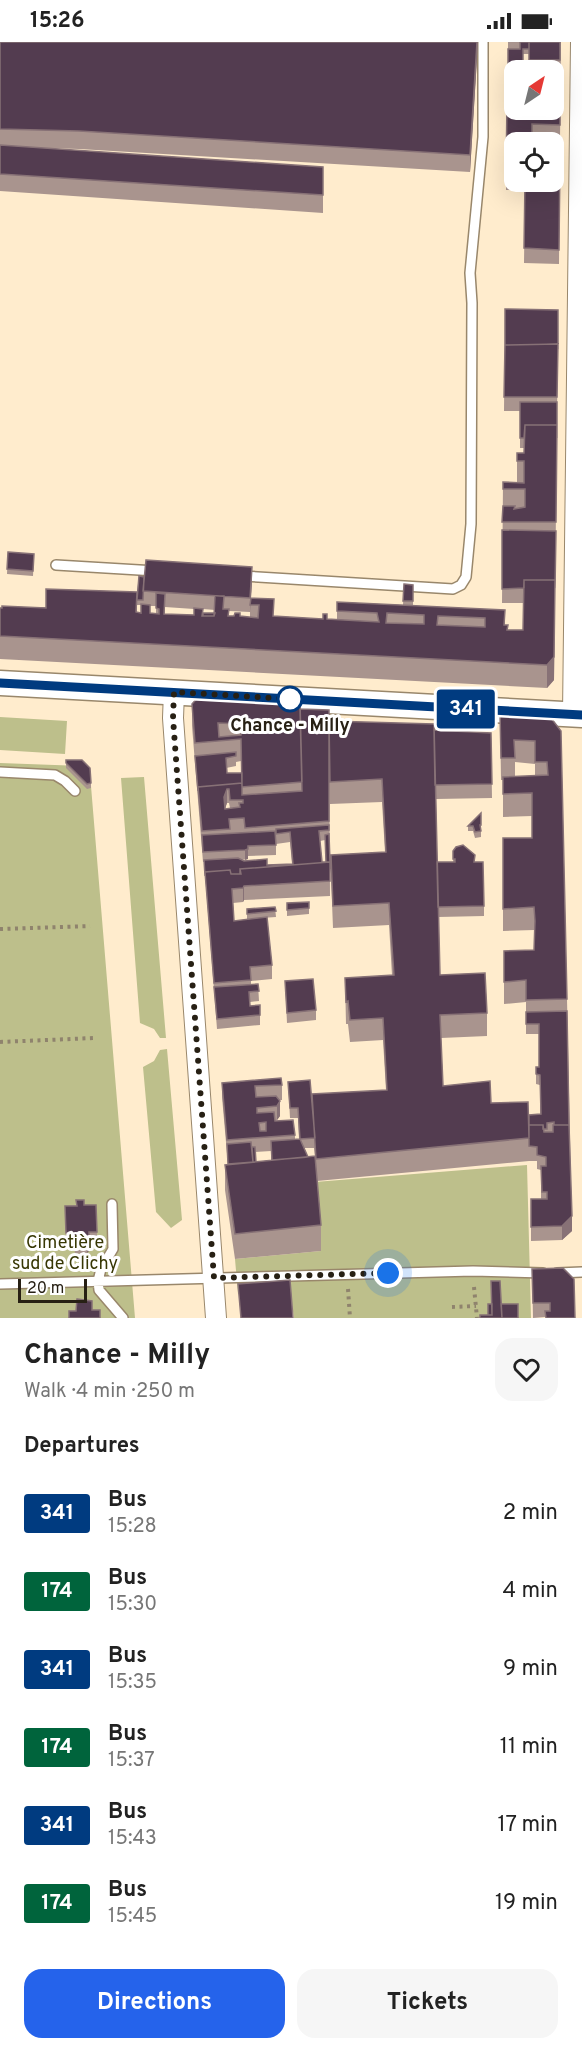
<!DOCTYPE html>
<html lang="en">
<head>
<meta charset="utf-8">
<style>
	:root { --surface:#fff; --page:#f6f6f6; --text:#222; --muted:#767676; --accent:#2563eb }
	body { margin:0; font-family:Overpass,sans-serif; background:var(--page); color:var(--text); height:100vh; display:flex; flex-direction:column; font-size:22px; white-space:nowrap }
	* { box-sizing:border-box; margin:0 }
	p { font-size:20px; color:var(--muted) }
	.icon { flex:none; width:33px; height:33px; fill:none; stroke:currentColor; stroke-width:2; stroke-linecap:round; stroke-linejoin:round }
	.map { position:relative; height:1276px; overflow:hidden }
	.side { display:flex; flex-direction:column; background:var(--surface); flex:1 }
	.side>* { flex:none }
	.badge { padding:0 12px; border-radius:4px; font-size:21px; line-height:39px }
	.needle { width:39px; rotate:35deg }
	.controls { position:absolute; left:504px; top:18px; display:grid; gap:12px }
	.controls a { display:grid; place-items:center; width:60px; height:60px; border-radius:12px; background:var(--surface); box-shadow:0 6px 24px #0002; font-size:30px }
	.scale { position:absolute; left:18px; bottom:15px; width:69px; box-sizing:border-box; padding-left:6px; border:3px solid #272014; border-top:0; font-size:16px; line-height:21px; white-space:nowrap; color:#272014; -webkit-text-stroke:4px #fff; paint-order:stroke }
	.you { position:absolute; width:30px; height:30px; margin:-15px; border:4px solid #fff; border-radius:50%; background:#1a73e8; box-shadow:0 0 0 9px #1a73e833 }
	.map>.badge { position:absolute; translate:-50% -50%; box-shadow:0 0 0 3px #fff }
	h2 { padding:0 24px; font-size:22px; line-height:54px }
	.round { display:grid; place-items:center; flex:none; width:63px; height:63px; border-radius:18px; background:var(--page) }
	.summary { display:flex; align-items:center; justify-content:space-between; height:102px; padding:0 24px }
	h1 { font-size:28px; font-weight:700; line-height:45px }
	.primary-button { display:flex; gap:12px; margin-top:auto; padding:12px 24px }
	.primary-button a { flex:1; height:69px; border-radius:18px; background:var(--accent); color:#fff; font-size:24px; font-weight:700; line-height:69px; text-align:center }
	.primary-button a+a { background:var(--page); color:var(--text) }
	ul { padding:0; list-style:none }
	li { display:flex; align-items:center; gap:18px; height:78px; padding:0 24px }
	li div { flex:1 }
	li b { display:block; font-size:22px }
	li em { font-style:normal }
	li .badge { min-width:66px; font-weight:700; text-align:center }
	.status { display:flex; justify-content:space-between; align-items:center; height:42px; padding:0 30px; background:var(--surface); direction:ltr }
	.status svg { height:16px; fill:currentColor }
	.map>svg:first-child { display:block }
	.green { fill:#bdbf8b }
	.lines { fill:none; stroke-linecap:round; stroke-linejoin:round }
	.service-casing { stroke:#99876b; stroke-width:12 }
	.minor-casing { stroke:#99876b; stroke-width:22 }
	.tertiary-casing { stroke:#99876b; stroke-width:27 }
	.path { stroke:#8f836d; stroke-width:4; stroke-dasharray:3 4.5; stroke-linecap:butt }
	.service { stroke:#fff; stroke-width:9 }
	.minor { stroke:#fff; stroke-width:20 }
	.tertiary { stroke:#fff; stroke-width:24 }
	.wall { fill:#a9948e; fill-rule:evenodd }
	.shaded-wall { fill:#877176 }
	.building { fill:#533c50; stroke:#877176; stroke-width:1.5; fill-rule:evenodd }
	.line-casing { stroke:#fff; stroke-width:14 }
	.line { stroke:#003b80; stroke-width:9 }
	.walk { stroke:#272014; stroke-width:6; stroke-dasharray:0 10.8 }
	.stop-dot { fill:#fff; stroke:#003b80; stroke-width:3 }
	.labels { text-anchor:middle; stroke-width:6; stroke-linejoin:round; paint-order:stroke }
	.stop-label { font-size:18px; font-weight:bold; fill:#272014; stroke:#fff }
	.park-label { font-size:18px; fill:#373704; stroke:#fff }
</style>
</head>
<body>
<div class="status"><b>15:26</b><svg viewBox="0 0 49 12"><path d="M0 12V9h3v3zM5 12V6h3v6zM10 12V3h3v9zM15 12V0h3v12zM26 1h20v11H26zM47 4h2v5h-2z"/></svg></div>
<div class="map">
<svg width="582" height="1276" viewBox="0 0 582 1276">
	<rect width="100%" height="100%" fill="#ffeccd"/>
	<path class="green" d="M 0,675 L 67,679 L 65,712 L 0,708 Z
		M 0,721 L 82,724 L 90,732 L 135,1276 L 0,1276 Z
		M 144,735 L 166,996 L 160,996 L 154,987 L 140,981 L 121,736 Z
		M 167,1007 L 182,1178 L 171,1186 L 156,1170 L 143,1025 L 154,1019 L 160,1008 Z
		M 527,1123 L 531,1276 L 294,1276 L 290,1248 L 238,1252 L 235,1217 L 321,1209 L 315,1140 Z"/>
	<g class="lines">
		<g class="service-casing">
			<path id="service" d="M 56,523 L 156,529
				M 242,534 L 453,547 L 461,543 L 466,535 L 471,482 L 472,261 L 470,231 L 483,95 L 483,0
				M 0,730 L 55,733 L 65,739 L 75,749
				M 112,1162 L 113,1207 L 101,1227 L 98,1239 L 99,1248 L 123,1276
				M 557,1231 L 582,1230
				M 0,1242 L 473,1229 L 543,1231"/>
		</g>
		<g class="minor-casing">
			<path id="minor" d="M 174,650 L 173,676 L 216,1276
				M 573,672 L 581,0"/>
		</g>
		<g class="tertiary-casing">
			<path id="tertiary" d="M 0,641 L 582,673"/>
		</g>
		<path class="path" d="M 0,887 L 90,884
			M 0,1000 L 94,996
			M 474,1245 L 477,1276
			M 348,1247 L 350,1276
			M 452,1265 L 476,1264"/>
		<use href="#service" class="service"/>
		<use href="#minor" class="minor"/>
		<use href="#tertiary" class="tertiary"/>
	</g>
	<path class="wall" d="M 0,0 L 478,0 L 470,130 L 79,107 L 46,106 L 323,125 L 323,171 L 0,149 Z
		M 508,0 L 561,0 L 560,97 L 532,96 L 514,100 L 514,140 L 554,140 L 560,113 L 559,222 L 524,221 L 525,148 L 506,148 L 507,46 L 514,68 L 554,28 L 514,28 L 514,42 L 508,42 ZM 523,12 L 529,12 L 529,22 L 523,22 Z
		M 505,267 L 558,268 L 554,638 L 547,646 L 0,617 L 0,566 L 46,565 L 137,550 L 139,534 L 252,539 L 251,558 L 251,556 L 274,574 L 337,578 L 337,560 L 403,563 L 404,542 L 413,543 L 413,564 L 505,568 L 505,583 L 508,588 L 523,588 L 523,561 L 502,561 L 503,440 L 517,441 L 517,411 L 524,411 L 524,406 L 520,406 L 520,369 L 504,369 ZM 137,563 L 141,563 L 141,571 L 137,570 ZM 150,564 L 156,564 L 156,572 L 150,571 ZM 250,564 L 250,575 L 229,574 L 229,569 L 250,570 ZM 165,565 L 194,567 L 194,573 L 165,572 ZM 203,567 L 215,568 L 215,571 L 203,571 Z
		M 8,510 L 34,512 L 33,534 L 7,532 Z
		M 192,662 L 329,668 L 330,854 L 244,858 L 243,860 L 233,861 L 234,879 L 272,923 L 272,937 L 251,939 L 251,942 L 258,942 L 259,959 L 250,960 L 250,964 L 260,963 L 260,983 L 217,987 L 204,820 L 203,820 L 192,684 ZM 241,719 L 242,731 L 227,731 L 226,726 L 236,724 L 236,720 ZM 227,761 L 229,761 L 230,766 L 225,767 ZM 325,798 L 326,820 L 322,820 L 320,799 ZM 290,800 L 292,822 L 267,823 L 242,818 L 248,817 L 248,814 L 276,813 L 276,802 Z
		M 500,670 L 548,672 L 567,957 L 572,1189 L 562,1198 L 531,1199 L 531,1157 L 541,1157 L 541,1128 L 537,1127 L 537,1119 L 529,1119 L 317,1139 L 321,1183 L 321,1209 L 235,1217 L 225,1148 L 225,1123 L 228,1123 L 222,1055 L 222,1041 L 282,1043 L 282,1058 L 278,1058 L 280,1074 L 277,1078 L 275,1079 L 295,1093 L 295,1097 L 299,1097 L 298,1076 L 290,1076 L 288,1040 L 312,1064 L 312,1052 L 386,1048 L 383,998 L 350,1000 L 348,982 L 346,982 L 345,936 L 392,933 L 389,883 L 333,886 L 331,835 L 331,813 L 385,810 L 382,760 L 330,762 L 329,679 L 434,688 L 491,691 L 492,756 L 436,757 L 437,820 L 453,820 L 453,809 L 474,820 L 484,864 L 484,874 L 438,875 L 440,933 L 487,971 L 487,994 L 441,996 L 443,1044 L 491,1061 L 529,1073 L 540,1072 L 540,1043 L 536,1042 L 536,1025 L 539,1025 L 539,992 L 526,992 L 526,960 L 504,962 L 504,909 L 534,908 L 534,888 L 503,889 L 503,796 L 532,796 L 532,774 L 503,775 L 503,738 L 501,738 ZM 515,720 L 535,722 L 535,734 L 515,734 ZM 304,1106 L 314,1106 L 315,1116 L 308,1115 ZM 271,1109 L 271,1118 L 256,1120 L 255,1110 Z
		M 66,718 L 91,741 L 91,746 L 87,747 L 66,726 Z
		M 481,771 L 481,795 L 475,796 L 473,789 L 468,789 L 468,784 Z
		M 309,860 L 309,872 L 287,874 L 287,861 Z
		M 275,865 L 276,875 L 247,877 L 247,867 Z
		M 285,939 L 316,968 L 316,978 L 287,981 Z
		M 84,1163 L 97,1190 L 97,1200 L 89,1200 L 89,1209 L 87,1211 L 75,1212 L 74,1201 L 66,1201 L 65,1164 Z
		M 532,1227 L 574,1237 L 545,1275 L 533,1276 Z"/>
	<path class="shaded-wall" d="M 477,0 L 478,0 L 470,130 L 470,113 Z
		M 558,268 L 557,370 L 554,638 L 547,646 L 547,623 L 554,615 Z
		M 252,525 L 252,539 L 250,570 L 250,556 Z
		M 227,747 L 227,761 L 224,769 L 224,755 Z
		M 248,807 L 248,817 L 245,818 L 245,808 Z
		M 244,844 L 244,858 L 243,860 L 243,846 Z
		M 280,1059 L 280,1074 L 277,1078 L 277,1064 Z
		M 572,1174 L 572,1189 L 562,1198 L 562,1184 Z
		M 89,1199 L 89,1209 L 87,1211 L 87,1201 Z"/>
	<path class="building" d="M 0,0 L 477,0 L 470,113 L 79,89 L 0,87 Z
		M 520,0 L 529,0 L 529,7 L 523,7 L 523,22 L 508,22 L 508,7 L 520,7 Z
		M 529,0 L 560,0 L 560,18 L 529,18 Z
		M 508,22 L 560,22 L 560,64 L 560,60 L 554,60 L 554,28 L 514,28 L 514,32 L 508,32 Z
		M 507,46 L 514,46 L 514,59 L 507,59 Z
		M 507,59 L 514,60 L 514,68 L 554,68 L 554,60 L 560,60 L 560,83 L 532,82 L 532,100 L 514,100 L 514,134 L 506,134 Z
		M 0,103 L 323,125 L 323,153 L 0,132 Z
		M 554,113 L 560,113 L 559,208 L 524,206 L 525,140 L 554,140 Z
		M 505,267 L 558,268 L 558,307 L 558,302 L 505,303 Z
		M 558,302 L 557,355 L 504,355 L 505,303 Z
		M 520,360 L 557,360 L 557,396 L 557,383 L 525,383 L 524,396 L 520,396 Z
		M 525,383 L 557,383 L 556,480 L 502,480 L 503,464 L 515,464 L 514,467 L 525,465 L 525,447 L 503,447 L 503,440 L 524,441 L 524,419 L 517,419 L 517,411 L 524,411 Z
		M 502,488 L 556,489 L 555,546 L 555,538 L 524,538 L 524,546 L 502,547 Z
		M 8,510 L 34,512 L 33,529 L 7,527 Z
		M 146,518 L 252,525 L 250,556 L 143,549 Z
		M 139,534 L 144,535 L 143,558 L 137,558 Z
		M 524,538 L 555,538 L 554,615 L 547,623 L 0,594 L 0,566 L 2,566 L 2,564 L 46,566 L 46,547 L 137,550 L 136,570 L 141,571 L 141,562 L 150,563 L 150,571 L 159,572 L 159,567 L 156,566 L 156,551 L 165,552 L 164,572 L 194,573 L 194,566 L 203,567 L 202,574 L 214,574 L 215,554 L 224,554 L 223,567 L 229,567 L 228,574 L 234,574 L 235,571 L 240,571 L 240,574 L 258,576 L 259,563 L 250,563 L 251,556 L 274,557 L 273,574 L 323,577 L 323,572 L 327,572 L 327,577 L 379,580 L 377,571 L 337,569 L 337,560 L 505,568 L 504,583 L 508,583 L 507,588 L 523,588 ZM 387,571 L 424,573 L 424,582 L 386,581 ZM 438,574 L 485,576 L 485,585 L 437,583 Z
		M 404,542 L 413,543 L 413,559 L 403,559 Z
		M 203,571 L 215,571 L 214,574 L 203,574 Z
		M 200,653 L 300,659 L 302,740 L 242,745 L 241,697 L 195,701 L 192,662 ZM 218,681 L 241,682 L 241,693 L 219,695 Z
		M 300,667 L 329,668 L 329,779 L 245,786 L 244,776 L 229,777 L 230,787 L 202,789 L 198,745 L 242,741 L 242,753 L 302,749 ZM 227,747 L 229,747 L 230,758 L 243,758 L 243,761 L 239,761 L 240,765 L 225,767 L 224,755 Z
		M 500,670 L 548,672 L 561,689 L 567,957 L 526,958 L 526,938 L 504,940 L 504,909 L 534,908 L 535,879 L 534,865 L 503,867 L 503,796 L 532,796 L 532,751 L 503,752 L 503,735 L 548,733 L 547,720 L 535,720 L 535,699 L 514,698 L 515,716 L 501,716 Z
		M 329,679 L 434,682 L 440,933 L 485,931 L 487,971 L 440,973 L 443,1044 L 490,1039 L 491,1061 L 528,1060 L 529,1096 L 316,1117 L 312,1052 L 387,1048 L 383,976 L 350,978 L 348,959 L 346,960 L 345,936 L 394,933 L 389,861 L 333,864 L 331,813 L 386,810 L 382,737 L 330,740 Z
		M 434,688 L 491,691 L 492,742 L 435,743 Z
		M 236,710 L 236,714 L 226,716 L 227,731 L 242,731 L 242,741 L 198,745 L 198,749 L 195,714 Z
		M 66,718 L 82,718 L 90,726 L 91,741 L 87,742 L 66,721 Z
		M 481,771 L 481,783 L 480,783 L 481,789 L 475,790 L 473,784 L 468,784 Z
		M 329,783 L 329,788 L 319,789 L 322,820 L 330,820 L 240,827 L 240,832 L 231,832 L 230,828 L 205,830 L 205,834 L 204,818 L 238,816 L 244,819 L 267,817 L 267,823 L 293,822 L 290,790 L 276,792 L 276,787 Z
		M 275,789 L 276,803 L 248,804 L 248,807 L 245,808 L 203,810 L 202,793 Z
		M 329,792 L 330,820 L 326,820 L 325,793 Z
		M 463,803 L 475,813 L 474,820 L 483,820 L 484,864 L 438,865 L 437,820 L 455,820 L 455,817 L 453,817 L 453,809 L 456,805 Z
		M 330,820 L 330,839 L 244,844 L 243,846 L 232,847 L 234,879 L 267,875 L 272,923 L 250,925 L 251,938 L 214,941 L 205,830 L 230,828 L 231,832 L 241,832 L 240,827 Z
		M 309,860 L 309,866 L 287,868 L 287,861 Z
		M 275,865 L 276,869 L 247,872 L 247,867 Z
		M 313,937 L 316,968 L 287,971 L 285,939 Z
		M 258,942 L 259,949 L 249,950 L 250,964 L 260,963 L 260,973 L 217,977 L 214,945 Z
		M 567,969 L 569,1083 L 554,1083 L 554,1080 L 547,1081 L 547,1087 L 543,1087 L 543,1083 L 529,1083 L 529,1073 L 541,1072 L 540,1033 L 536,1032 L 536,1025 L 539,1025 L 539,982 L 526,982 L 526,970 Z
		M 281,1036 L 282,1043 L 255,1044 L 256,1055 L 276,1054 L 280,1059 L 277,1064 L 257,1066 L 257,1071 L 274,1070 L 275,1079 L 293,1078 L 295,1093 L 227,1098 L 222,1041 ZM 266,1080 L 266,1089 L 260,1089 L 259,1081 Z
		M 310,1038 L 315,1096 L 300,1097 L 298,1066 L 290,1066 L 288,1040 Z
		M 529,1083 L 543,1083 L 544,1090 L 553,1090 L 553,1083 L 569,1083 L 572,1174 L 562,1184 L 531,1185 L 531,1157 L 547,1157 L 547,1150 L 542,1150 L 541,1124 L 546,1124 L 546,1115 L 537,1113 L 537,1105 L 529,1104 Z
		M 300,1097 L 308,1115 L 272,1118 L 271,1099 Z
		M 251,1100 L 253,1120 L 254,1120 L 228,1122 L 227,1102 Z
		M 252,1105 L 255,1105 L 256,1120 L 253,1120 Z
		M 315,1114 L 321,1183 L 235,1192 L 225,1123 Z
		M 76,1158 L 84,1158 L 84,1163 L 96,1163 L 97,1190 L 89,1190 L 89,1199 L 87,1201 L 75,1202 L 74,1191 L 66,1191 L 65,1164 L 77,1164 Z
		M 563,1226 L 574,1237 L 575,1276 L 546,1276 L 545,1269 L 550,1269 L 550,1261 L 533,1261 L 532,1227 Z
		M 290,1238 L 293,1276 L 241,1276 L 238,1242 Z
		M 491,1239 L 500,1239 L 502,1276 L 480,1276 L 480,1273 L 492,1273 Z
		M 77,1257 L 92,1259 L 92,1268 L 100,1268 L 100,1276 L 69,1276 L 69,1269 L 76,1269 Z
		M 488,1262 L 492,1262 L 492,1273 L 488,1273 Z
		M 501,1262 L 518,1262 L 518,1276 L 502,1276 Z"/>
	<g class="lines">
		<g class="line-casing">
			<path id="line" d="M 0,641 L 582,673"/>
		</g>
		<use href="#line" class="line"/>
		<path class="walk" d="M 290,657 L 174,650 L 173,676 L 214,1236 L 388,1231"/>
	</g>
	<circle class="stop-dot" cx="290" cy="657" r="12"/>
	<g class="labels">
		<g class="stop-label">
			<text x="290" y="689">Chance - Milly</text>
		</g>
		<g class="park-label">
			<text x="65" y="1206">Cimetière<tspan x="65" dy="21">sud de Clichy</tspan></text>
		</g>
	</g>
</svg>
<div class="controls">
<a><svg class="needle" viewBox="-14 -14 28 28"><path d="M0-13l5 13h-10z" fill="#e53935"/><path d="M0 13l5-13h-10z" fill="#767676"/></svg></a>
<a><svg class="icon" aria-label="locate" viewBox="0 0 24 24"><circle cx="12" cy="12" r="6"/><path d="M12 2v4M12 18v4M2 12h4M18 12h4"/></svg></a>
</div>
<div class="scale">20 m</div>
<div class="you" style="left:388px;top:1231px"></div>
<b class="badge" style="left:466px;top:667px;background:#003b80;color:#fff">341</b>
</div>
<section class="side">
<div class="summary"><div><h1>Chance - Milly</h1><p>Walk · 4 min · 250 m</p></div><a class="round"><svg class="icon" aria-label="heart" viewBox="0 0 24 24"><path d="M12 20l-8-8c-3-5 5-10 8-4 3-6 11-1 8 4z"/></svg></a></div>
<h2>Departures</h2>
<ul>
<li><span class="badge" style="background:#003b80;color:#fff">341</span><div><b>Bus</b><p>15:28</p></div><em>2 min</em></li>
<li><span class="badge" style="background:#00643c;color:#fff">174</span><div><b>Bus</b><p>15:30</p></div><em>4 min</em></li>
<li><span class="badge" style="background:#003b80;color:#fff">341</span><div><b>Bus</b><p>15:35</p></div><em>9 min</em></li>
<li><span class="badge" style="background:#00643c;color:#fff">174</span><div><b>Bus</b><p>15:37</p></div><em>11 min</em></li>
<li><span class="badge" style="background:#003b80;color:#fff">341</span><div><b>Bus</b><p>15:43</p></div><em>17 min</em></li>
<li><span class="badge" style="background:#00643c;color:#fff">174</span><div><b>Bus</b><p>15:45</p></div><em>19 min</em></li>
</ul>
<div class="primary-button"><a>Directions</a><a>Tickets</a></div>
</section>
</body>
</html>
